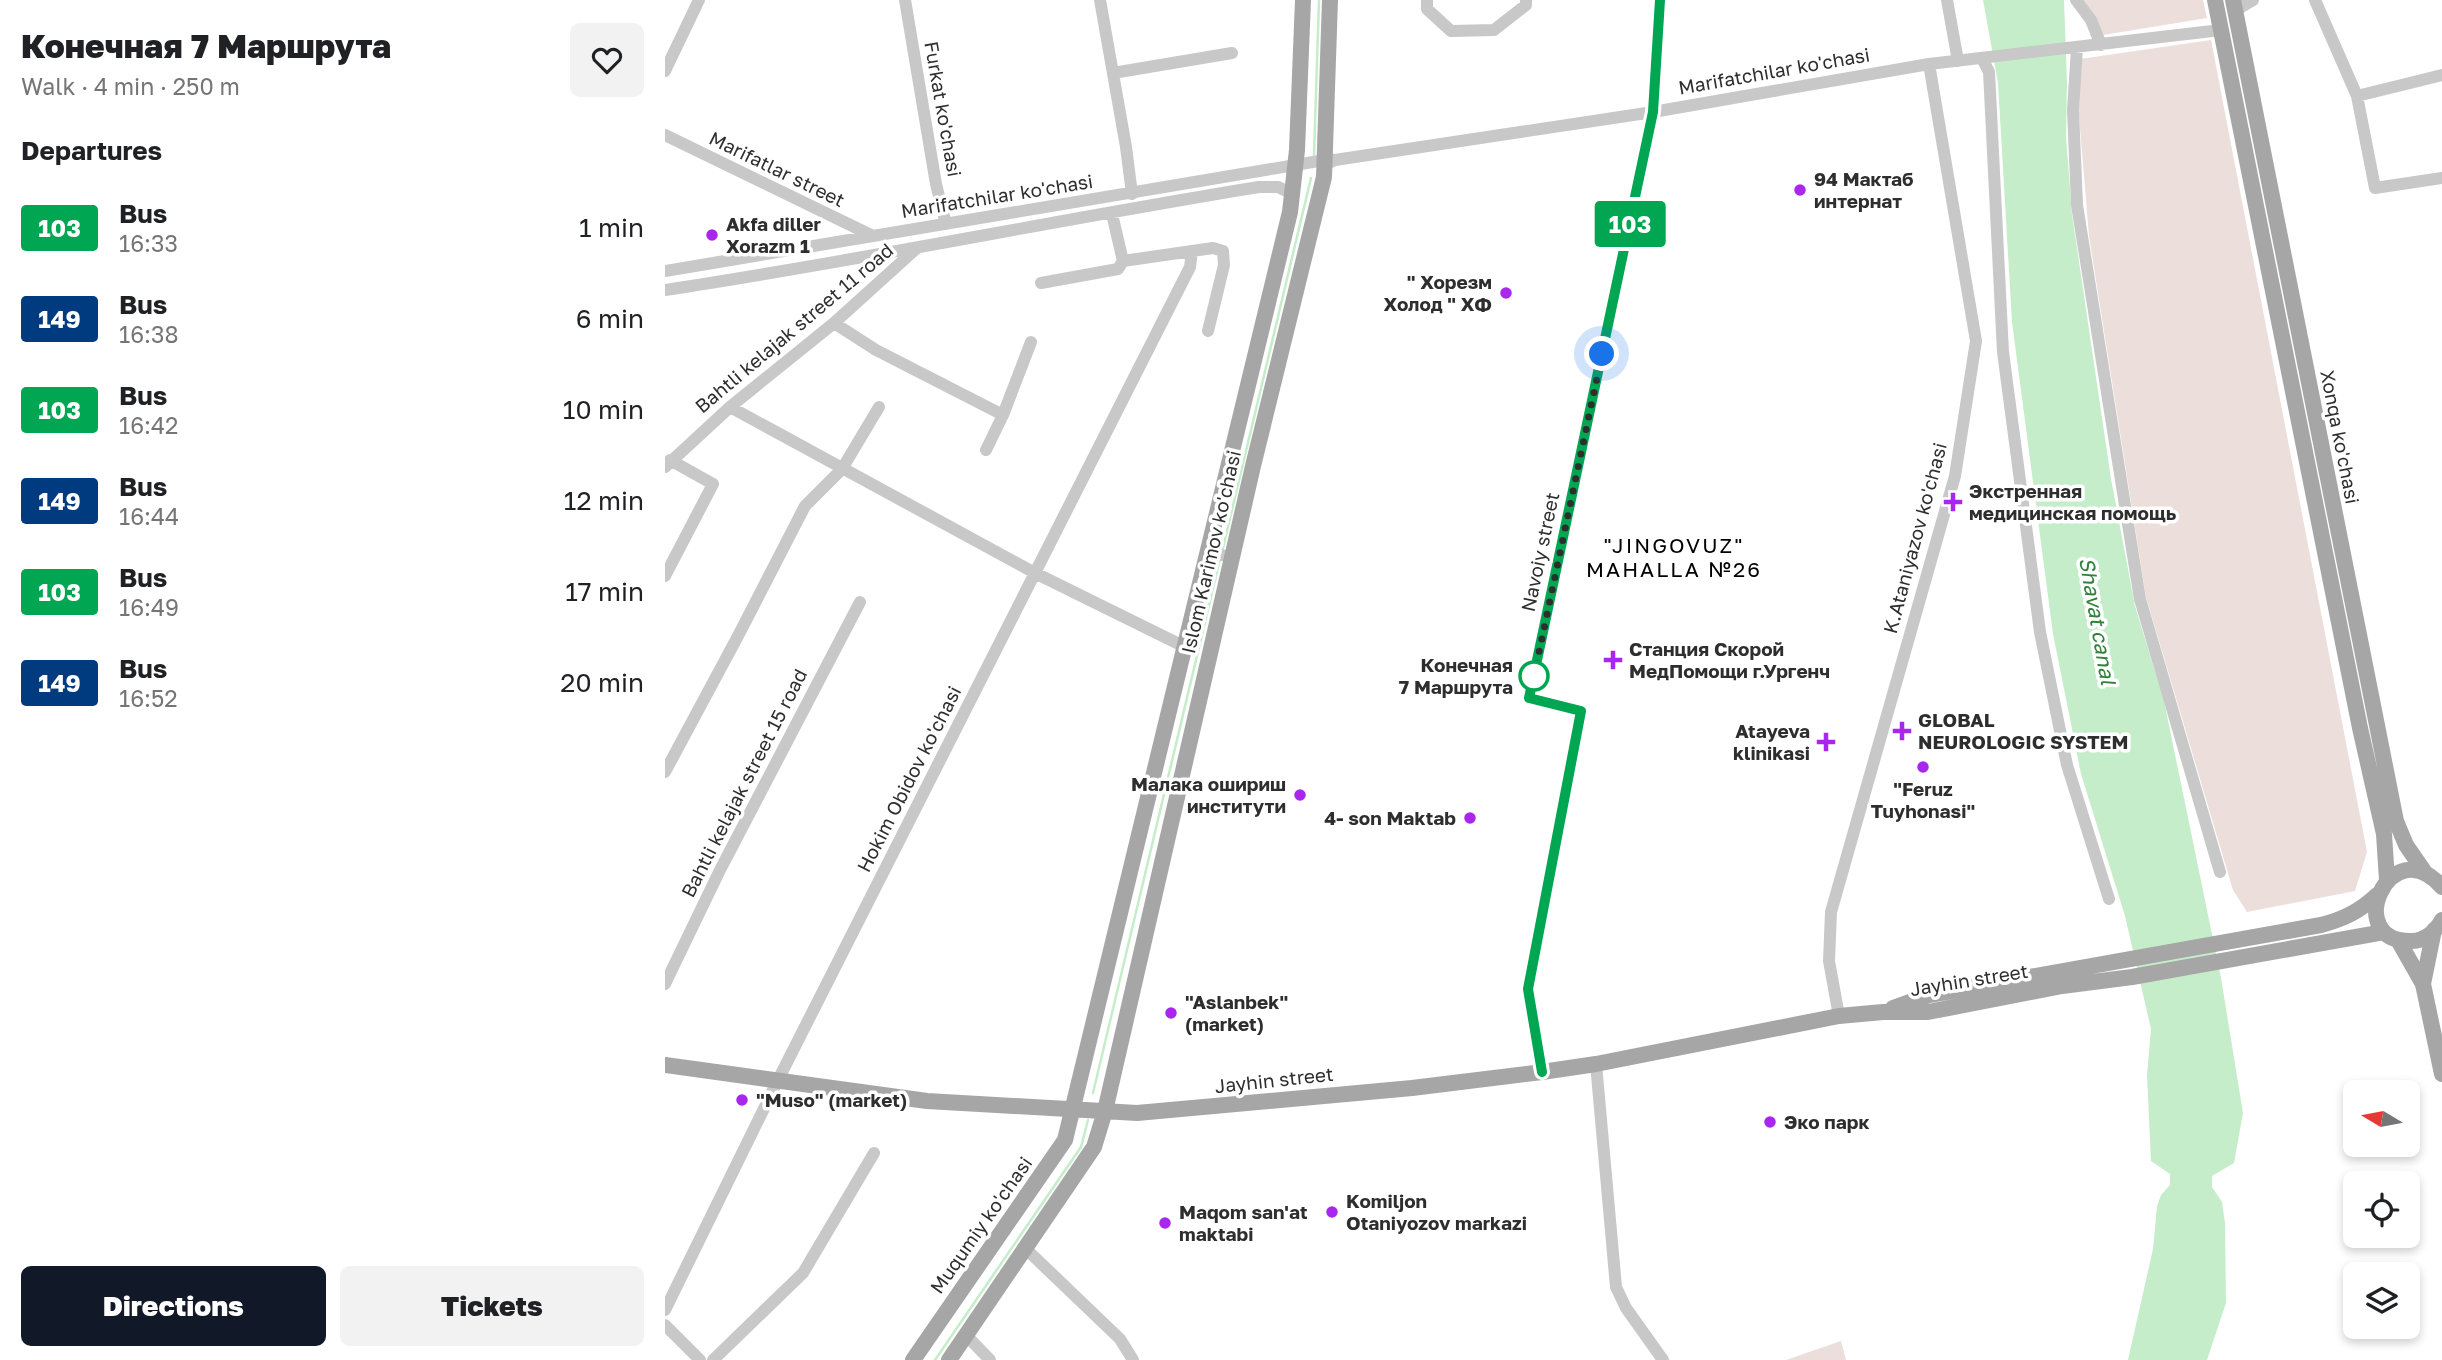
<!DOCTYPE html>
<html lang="en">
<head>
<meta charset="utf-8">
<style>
	:root { --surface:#fff; --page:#f2f2f2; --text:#202124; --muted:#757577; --accent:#111827 }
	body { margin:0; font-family:"Golos Text",sans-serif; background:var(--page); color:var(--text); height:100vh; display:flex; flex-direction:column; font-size:26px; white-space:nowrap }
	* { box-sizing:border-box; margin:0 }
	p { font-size:23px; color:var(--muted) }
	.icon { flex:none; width:38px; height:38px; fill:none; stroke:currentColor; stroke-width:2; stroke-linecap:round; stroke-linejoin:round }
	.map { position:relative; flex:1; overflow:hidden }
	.details { display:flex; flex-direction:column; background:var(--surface); width:665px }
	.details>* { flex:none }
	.badge { padding:0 14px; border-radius:5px; font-size:24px; line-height:46px }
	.needle { width:46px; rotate:280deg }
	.fabs { position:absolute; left:1678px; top:1080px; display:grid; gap:14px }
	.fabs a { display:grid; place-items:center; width:77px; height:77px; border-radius:10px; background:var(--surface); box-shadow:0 4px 10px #0003; font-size:35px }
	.you { position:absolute; width:35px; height:35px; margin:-18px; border:5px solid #fff; border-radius:50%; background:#1a73e8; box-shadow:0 0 0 10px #1a73e833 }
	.map>.badge { position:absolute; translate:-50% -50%; box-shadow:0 0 0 4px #fff }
	h2 { padding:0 21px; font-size:26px; line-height:63px }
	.round { display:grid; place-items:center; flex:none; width:74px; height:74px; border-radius:10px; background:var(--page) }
	.head { display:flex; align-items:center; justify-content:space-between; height:119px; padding:0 21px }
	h1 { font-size:33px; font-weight:800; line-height:52px }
	.action { display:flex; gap:14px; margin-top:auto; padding:14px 21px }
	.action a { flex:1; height:80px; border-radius:10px; background:var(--accent); color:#fff; font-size:28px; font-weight:800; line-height:80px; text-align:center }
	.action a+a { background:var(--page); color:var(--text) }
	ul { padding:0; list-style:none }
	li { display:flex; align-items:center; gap:21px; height:91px; padding:0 21px }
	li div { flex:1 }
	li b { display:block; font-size:26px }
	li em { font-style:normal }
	li .badge { min-width:77px; font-weight:700; text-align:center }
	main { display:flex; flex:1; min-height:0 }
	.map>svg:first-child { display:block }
	.green { fill:#ecdedb }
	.water { fill:#c6edca }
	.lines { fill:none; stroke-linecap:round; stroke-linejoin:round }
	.stream { stroke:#c6edca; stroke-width:2.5 }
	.minor { stroke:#c8c8c8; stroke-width:12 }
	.major { stroke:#a6a6a6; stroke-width:16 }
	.line-casing { stroke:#fff; stroke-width:16 }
	.line { stroke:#00a651; stroke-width:10 }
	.walk { stroke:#2e2e2e; stroke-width:7; stroke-dasharray:0 12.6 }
	.poi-dot { fill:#a926ef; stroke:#fff; stroke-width:2.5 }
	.stop-dot { fill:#fff; stroke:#00a651; stroke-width:3.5 }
	.labels { text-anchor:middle; stroke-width:7; stroke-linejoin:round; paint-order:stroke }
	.street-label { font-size:19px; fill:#2e2e2e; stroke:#fff }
	.poi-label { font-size:19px; font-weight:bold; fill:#2e2e2e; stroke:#fff; text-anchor:start }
	.stop-label { font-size:19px; font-weight:bold; fill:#2e2e2e; stroke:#fff; text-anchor:end }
	.neighbourhood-label { font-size:21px; letter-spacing:2px; fill:#000; stroke:#fff }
	.water-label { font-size:21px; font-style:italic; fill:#31813b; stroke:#fff }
</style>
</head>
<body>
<main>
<section class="details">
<div class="head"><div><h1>Конечная 7 Маршрута</h1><p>Walk · 4 min · 250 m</p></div><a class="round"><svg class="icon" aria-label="heart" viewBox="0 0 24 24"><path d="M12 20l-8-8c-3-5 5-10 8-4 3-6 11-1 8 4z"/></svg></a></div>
<h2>Departures</h2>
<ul>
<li><span class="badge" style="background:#00a651;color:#fff">103</span><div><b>Bus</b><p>16:33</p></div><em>1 min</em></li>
<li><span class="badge" style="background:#003b80;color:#fff">149</span><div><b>Bus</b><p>16:38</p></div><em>6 min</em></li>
<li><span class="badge" style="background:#00a651;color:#fff">103</span><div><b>Bus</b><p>16:42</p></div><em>10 min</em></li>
<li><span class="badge" style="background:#003b80;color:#fff">149</span><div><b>Bus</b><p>16:44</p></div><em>12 min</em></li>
<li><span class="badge" style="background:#00a651;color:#fff">103</span><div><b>Bus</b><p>16:49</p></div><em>17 min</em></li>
<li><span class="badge" style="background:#003b80;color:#fff">149</span><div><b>Bus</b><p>16:52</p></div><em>20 min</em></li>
</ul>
<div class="action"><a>Directions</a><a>Tickets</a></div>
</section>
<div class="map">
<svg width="1777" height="1360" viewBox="0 0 1777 1360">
	<rect width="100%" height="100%" fill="#fff"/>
	<path class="green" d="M 1418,0 L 1538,0 L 1542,18 L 1426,37 Z
		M 1546,40 L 1702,852 L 1690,891 L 1582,912 L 1568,890 L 1481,597 L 1424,236 L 1414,116 L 1415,59 Z
		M 1176,1341 L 1181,1360 L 1121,1360 Z"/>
	<path class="water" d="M 1318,0 L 1399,0 L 1402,82 L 1401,137 L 1407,214 L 1446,479 L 1470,606 L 1499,701 L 1556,978 L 1578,1113 L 1569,1163 L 1547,1176 L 1547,1187 L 1557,1202 L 1560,1223 L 1561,1303 L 1542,1360 L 1463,1360 L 1488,1249 L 1492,1206 L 1496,1195 L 1505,1185 L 1505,1174 L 1486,1161 L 1482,1075 L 1486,1029 L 1460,916 L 1416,774 L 1388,634 L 1347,322 L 1333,83 Z"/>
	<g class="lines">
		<path class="stream" d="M 649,155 L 654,0
			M 557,552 L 646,178
			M 428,1093 L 555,559
			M 270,1360 L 416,1147 L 423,1120"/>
		<path class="minor" d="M 240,0 L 271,184 L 281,224
			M 435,0 L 461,147 L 467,194
			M 762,0 L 762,9 L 786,31 L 829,30 L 861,5 L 861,0
			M 1282,0 L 1293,61
			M 1411,0 L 1426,20 L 1436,45
			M 1650,0 L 1692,96 L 1710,188 L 1777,178
			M 1571,10 L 1588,0
			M 1412,48 L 1408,110 L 1412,205 L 1475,599 L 1555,872
			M 1317,58 L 1324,72 L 1338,352 L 1375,632 L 1402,765 L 1444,899
			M 0,71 L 34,0
			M 448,73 L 567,53
			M 1692,96 L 1777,75
			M 0,135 L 208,236
			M 660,165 L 670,160 L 988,112 L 1264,64 L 1556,30
			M 447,214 L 458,261 L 548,248 L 558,251 L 559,265 L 543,331
			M 0,271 L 666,159
			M 376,283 L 453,269 L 458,261
			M 0,290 C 199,260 396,219 594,187 L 613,187 L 628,194
			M 169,323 L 211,350 L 338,415
			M 65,407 L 370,573 L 518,646
			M 321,450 L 338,415 L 366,342
			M 0,467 L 65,407 L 169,323 L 253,247
			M 542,552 L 566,557
			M 0,576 L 48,484 L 5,460
			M 0,772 L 73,636 L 140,506 L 177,469 L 214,407
			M 0,984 L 55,870 L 195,602
			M 1174,1016 L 1164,961 L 1166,912 L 1290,476 L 1311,341 L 1264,64
			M 931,1064 L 951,1287 L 961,1308 L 998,1360
			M 877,1072 L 863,989 L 916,711 L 864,698 L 988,112 L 995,0
			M 360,1248 L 455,1339 L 468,1360
			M 0,1310 L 113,1080 L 525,267 L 527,251
			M 0,1325 L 35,1360
			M 301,1335 L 325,1360
			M 48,1360 L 138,1273 L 209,1153"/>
		<path class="major" d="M 1550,0 L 1695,728 L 1719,834 L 1722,880
			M 1568,0 L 1731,821 L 1741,845 L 1761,874
			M 1777,887 C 1725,827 1675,943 1747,941 C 1760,941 1771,931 1777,920
			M 1733,940 L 1758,984 L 1777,1074
			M 1758,984 L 1769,930
			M 1228,1008 L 1264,995 L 1656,925 C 1679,919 1695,911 1712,895
			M 0,1065 L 262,1101 L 472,1113 L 747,1088 L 877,1072 L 931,1064 L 1174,1016 L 1218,1012 L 1263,1012 L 1397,986 L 1467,977 L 1719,932
			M 248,1360 L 400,1140 L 625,212 L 632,150 L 638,0
			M 284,1360 L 429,1147 L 440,1111 L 588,466 L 659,177 L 665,0"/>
	</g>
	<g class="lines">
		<g class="line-casing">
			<path id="line" d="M 877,1072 L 863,989 L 916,711 L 864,698 L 988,112 L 995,0"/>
		</g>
		<use href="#line" class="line"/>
		<path class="walk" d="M 869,676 L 937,354"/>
	</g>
	<g class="poi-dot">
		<circle cx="1135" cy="190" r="7"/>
		<circle cx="47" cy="235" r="7"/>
		<circle cx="841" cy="293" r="7"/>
		<path d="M1284.5 491.5h7v7h7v7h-7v7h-7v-7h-7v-7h7z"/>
		<path d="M944.5 649.5h7v7h7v7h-7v7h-7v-7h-7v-7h7z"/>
		<path d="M1233.5 720.5h7v7h7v7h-7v7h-7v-7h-7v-7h7z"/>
		<path d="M1157.5 731.5h7v7h7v7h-7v7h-7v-7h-7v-7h7z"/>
		<circle cx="1258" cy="767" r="7"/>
		<circle cx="635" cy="795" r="7"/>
		<circle cx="805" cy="818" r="7"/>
		<circle cx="506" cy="1013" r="7"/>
		<circle cx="77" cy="1100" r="7"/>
		<circle cx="1105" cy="1122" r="7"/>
		<circle cx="667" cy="1212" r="7"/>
		<circle cx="500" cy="1223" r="7"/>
	</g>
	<circle class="stop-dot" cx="869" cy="676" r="14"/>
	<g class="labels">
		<g class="street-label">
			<text transform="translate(1109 71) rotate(-10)" y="7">Marifatchilar ko'chasi</text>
			<text transform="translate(278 109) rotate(80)" y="7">Furkat ko'chasi</text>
			<text transform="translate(112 169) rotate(26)" y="7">Marifatlar street</text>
			<text transform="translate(332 196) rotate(-9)" y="7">Marifatchilar ko'chasi</text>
			<text transform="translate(129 328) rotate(-40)" y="7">Bahtli kelajak street 11 road</text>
			<text transform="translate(1675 437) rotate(79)" y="7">Xonqa ko'chasi</text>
			<text transform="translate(1250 538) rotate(-75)" y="7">K.Ataniyazov ko'chasi</text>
			<text transform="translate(546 552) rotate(-77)" y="7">Islom Karimov ko'chasi</text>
			<text transform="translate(875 552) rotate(-78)" y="7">Navoiy street</text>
			<text transform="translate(244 779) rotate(-63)" y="7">Hokim Obidov ko'chasi</text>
			<text transform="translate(79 783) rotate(-63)" y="7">Bahtli kelajak street 15 road</text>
			<text transform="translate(1304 980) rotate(-9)" y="7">Jayhin street</text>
			<text transform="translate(609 1080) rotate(-6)" y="7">Jayhin street</text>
			<text transform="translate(316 1225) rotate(-55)" y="7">Muqumiy ko'chasi</text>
		</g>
		<g class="poi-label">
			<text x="1149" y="186">94 Мактаб<tspan x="1149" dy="22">интернат</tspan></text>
			<text x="61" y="231">Akfa diller<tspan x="61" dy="22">Xorazm 1</tspan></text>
			<text x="827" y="289" text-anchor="end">" Хорезм<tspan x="827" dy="22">Холод " ХФ</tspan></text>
			<text x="1304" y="498">Экстренная<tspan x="1304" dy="22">медицинская помощь</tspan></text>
			<text x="964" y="656">Станция Скорой<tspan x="964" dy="22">МедПомощи г.Ургенч</tspan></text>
			<text x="1253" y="727">GLOBAL<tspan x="1253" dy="22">NEUROLOGIC SYSTEM</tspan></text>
			<text x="1145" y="738" text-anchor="end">Atayeva<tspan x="1145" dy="22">klinikasi</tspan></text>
			<text x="621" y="791" text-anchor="end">Малака ошириш<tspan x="621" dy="22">институти</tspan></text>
			<text x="1258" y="796" text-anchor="middle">"Feruz<tspan x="1258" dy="22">Tuyhonasi"</tspan></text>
			<text x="791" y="825" text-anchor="end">4- son Maktab</text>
			<text x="520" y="1009">"Aslanbek"<tspan x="520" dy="22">(market)</tspan></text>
			<text x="91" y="1107">"Muso" (market)</text>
			<text x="1119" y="1129">Эко парк</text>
			<text x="681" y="1208">Komiljon<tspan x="681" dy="22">Otaniyozov markazi</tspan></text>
			<text x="514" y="1219">Maqom san'at<tspan x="514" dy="22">maktabi</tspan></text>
		</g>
		<g class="stop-label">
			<text x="848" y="672">Конечная<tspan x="848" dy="22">7 Маршрута</tspan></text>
		</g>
		<g class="neighbourhood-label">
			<text x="1009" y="553">"JINGOVUZ"<tspan x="1009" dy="24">MAHALLA №26</tspan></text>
		</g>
		<g class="water-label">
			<text transform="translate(1432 621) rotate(80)" y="7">Shavat canal</text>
		</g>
	</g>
</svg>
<div class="fabs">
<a><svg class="needle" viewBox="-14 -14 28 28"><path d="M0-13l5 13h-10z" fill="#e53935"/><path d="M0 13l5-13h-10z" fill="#757577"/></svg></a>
<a><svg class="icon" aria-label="locate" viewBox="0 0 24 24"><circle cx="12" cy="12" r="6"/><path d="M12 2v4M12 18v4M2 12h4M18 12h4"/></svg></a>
<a><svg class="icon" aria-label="layers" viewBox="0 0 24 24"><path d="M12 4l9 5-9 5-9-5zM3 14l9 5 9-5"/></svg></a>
</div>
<div class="you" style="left:937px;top:354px"></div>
<b class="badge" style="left:965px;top:224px;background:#00a651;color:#fff">103</b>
</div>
</main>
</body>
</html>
